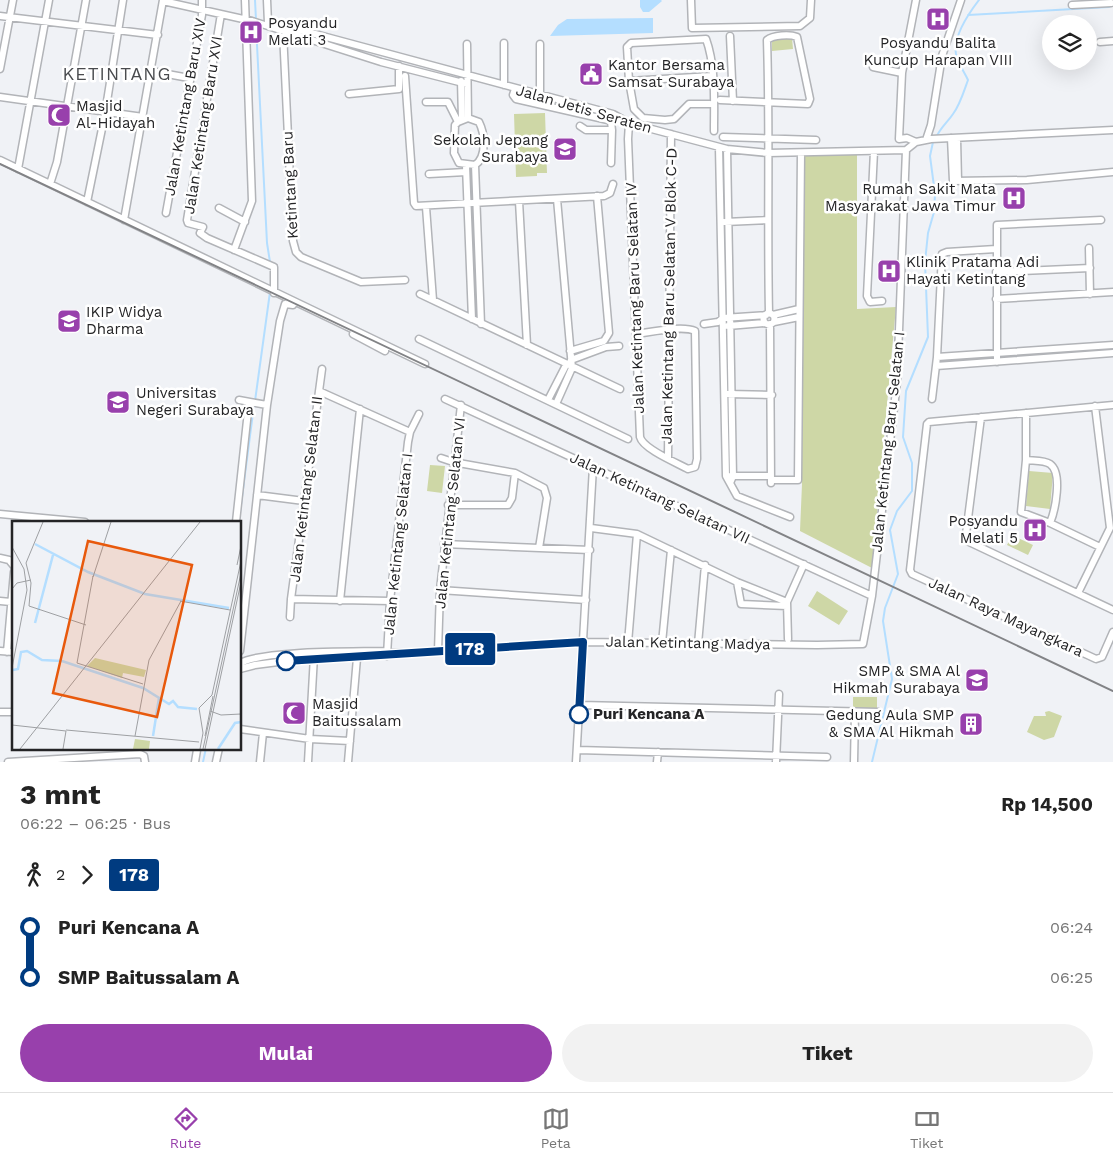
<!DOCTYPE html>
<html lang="id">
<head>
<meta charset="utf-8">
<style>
	:root { --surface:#fff; --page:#f2f2f2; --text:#222; --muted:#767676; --line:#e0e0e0; --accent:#9840ac }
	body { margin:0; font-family:"Work Sans",sans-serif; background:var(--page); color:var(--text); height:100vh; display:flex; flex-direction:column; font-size:19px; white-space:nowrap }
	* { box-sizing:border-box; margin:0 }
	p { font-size:16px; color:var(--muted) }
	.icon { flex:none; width:28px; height:28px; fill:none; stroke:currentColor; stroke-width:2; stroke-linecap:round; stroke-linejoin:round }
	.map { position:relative; height:762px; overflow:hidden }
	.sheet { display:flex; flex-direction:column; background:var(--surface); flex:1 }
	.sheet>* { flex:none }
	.badge { padding:0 10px; border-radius:4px; font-size:18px; line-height:32px }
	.buttons { position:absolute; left:1042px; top:15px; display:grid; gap:10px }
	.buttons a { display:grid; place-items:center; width:55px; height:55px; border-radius:50%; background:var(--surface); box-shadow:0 5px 20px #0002; font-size:25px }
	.map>.badge { position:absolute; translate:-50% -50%; box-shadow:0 0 0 2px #fff }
	.legs { display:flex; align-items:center; gap:8px; height:55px; padding:0 20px; font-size:16px }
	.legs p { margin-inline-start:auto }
	.head { display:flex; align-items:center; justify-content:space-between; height:85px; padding:0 20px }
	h1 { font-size:28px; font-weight:700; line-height:38px }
	.primary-button { display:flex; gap:10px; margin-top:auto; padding:10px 20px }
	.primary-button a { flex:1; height:58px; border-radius:30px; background:var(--accent); color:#fff; font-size:20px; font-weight:700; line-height:58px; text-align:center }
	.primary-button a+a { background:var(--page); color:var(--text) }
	ul { padding:0 20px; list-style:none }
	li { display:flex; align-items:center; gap:18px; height:50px; font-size:19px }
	li i { display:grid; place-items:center; width:8px; height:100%; margin:0 6px; background:currentColor }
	li i::after { content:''; width:12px; height:12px; margin:-6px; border:4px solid; border-radius:50%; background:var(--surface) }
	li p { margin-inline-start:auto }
	li:first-child i { background:linear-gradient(#0000 50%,currentColor 0) }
	li:last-child i { background:linear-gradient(currentColor 50%,#0000 0) }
	.tab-bar { display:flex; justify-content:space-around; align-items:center; height:70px; border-top:1px solid var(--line); background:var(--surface); font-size:14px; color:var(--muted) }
	.tab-bar a { display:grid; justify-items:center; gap:2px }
	.tab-bar .current { color:var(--accent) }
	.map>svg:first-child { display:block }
	.green { fill:#ced7a6 }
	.water { fill:#b4deff }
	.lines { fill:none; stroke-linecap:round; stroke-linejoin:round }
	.stream { stroke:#b4deff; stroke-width:2 }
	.minor-casing { stroke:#b2b4b8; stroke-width:9 }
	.minor { stroke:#fff; stroke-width:6 }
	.rail { stroke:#828386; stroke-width:2 }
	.line-1-casing { stroke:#fff; stroke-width:11 }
	.line-1 { stroke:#003b80; stroke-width:8 }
	.stop-1-dot { fill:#fff; stroke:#003b80; stroke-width:2.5 }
	.labels { text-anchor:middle; stroke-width:5; stroke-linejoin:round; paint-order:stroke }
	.poi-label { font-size:15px; fill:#242426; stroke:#fff; text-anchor:start }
	.street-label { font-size:15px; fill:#242426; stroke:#fff }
	.stop-label { font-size:15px; font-weight:bold; fill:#242426; stroke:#fff; text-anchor:start }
	.quarter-label { font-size:18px; letter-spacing:1px; fill:#494b4e; stroke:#fff }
	.inset-river { fill:none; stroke:#b4deff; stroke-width:2.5 }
	.inset-road { fill:none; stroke:#9ea0a3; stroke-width:1 }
	.view { fill:#e8590c; fill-opacity:0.15; stroke:#e8590c; stroke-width:2.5 }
	.inset-edge { fill:none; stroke:#242426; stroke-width:2.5 }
</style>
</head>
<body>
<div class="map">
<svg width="1113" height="762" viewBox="0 0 1113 762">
	<rect width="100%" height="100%" fill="#f0f2f6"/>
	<path class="green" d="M 792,38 L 793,49 L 772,51 L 772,40 Z
		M 545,113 L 547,173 L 537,173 L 537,176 L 516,177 L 514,114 Z
		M 857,153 L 857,309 L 896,307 L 872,568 L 800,531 L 802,484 L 801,479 L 803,156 Z
		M 430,465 L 445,466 L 442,493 L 427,491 Z
		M 1029,471 L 1053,473 L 1050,509 L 1026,506 Z
		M 1012,535 L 1033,545 L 1028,555 L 1007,545 Z
		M 817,591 L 848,611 L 839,625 L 808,606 Z
		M 853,697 L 877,697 L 877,710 L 853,709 Z
		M 1049,711 L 1062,716 L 1054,737 L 1044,740 L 1027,732 L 1034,716 L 1046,716 L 1045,712 Z"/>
	<path class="water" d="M 640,0 L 661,0 L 662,1 L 649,12 L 643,12 L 640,7 Z
		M 653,18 L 653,33 L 550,36 L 558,25 L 567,19 Z"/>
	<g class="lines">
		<path class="stream" d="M 255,0 L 256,20
			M 968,15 L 1109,7
			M 256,25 L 267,243 L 270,262
			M 936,138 C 940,128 947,123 953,114 C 960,105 964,91 968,80 C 964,71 958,64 956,54 C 953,37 969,13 979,0
			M 255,401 L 270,292
			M 239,520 L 254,405
			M 203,762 L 206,748
			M 872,762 L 892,679 L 883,621 L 885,608 L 898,574 L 890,530 L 897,511 L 912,491 L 912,463 L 903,437 L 906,391 L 928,337 L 925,262 L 928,233 L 934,212 L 935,194 L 930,156 L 933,142"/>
		<g class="minor-casing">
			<path id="minor" d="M 267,0 L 268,23
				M 691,0 L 692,28 L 800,26 L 810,18 L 811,0
				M 916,0 L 902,73 L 899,139 L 907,138 L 916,142
				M 163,1 L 252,21 L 381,62 L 467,84
				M 1072,5 L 1111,3
				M 221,14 L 187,220 L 188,223 L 203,227 L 200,233 L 207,238 L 274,267 L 274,293
				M 0,16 L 158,35
				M 268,19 L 278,24 L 613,114 L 629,123 L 727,149 L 768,153 L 906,150
				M 283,32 L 293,241 L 296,252 L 301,257 L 361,282 L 405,280
				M 730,36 L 733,101
				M 1100,42 L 1113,41
				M 504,43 L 504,85
				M 467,44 L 468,118
				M 873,67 L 902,73
				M 0,69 L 13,0
				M 151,71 L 189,78
				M 405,76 L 414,203 L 416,206 L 604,196 L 610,193 L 613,184
				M 712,76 L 629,81 L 627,47 L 631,43 L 706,39 C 716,66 714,102 714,131
				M 461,81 L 462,119
				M 629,81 L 634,109 L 643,118 L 665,120 L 674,119 L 689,104 L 710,104
				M 515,89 L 513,95 L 516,99 L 608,120 L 611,122 L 612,130
				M 349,94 L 399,89 L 399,66
				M 540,95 L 540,44
				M 0,97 L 143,117
				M 720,100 L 808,104 L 810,99 L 797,37 C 790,34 773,35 767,40 C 770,131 767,222 769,313
				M 426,102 L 448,102 L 458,122
				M 468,118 L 479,122 C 485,134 487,157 475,165 L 459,163 L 454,153 L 455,125 L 458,122 Z
				M 629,123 L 628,139 L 640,437 C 643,449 677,463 688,469 L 695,467 L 697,459 L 695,331 C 683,325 651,332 636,334
				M 580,126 L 586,130 L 612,130 L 611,163
				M 723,137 L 816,140
				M 951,138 L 953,181 L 1027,180 L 1113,172
				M 957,138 L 958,181
				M 926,140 L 931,125 L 942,56 L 961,0
				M 719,148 L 726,476 L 737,496 L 790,517
				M 727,149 L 733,476 L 730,483
				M 906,150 L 916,142 L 931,139 L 1113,130
				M 874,151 L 867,296 L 870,302 L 882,301
				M 0,160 L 425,364
				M 475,165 L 481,324
				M 466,166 L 472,319
				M 18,169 L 49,0
				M 429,174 L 466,172
				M 50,184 L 57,162 L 86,0
				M 519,201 L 527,345
				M 87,202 L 105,114 L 123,0
				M 426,207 L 433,300
				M 219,208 L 245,222
				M 166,213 L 202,15 L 202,0
				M 124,220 L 163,0
				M 725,222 L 767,220
				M 1089,248 L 1090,294
				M 234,250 L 252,201 L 245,0
				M 996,272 L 1090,268
				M 420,294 L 620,389
				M 996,299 L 1113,292
				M763.5 319a5.5 5.5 0 1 1 11 0a5.5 5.5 0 1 1-11 0Z
				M 773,315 L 799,309
				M 774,322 L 799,317
				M 704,324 L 718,322 L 723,318 L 766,315
				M 770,324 L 771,483
				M 728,326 L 765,323
				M 353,334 L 385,351
				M 419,339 L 628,439
				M 570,351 L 604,341 L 609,333 L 597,196
				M 937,357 L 1113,345
				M 571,360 L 606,347 L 619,346
				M 997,362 L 997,225 L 1101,220
				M 936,366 L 1113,353
				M 322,369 L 291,599 L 390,601
				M 319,391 L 410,432
				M 728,394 L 772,395
				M 445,399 L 872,596
				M 932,399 L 937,357 L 942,254 L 947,252 L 996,249
				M 239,400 L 267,405
				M 548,400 L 566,365 L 569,363
				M 556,404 L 572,368 L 557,199
				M 1113,405 L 929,422 L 927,424 L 910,570 L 912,574 L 1096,659 L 1102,657 L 1113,632
				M 1026,413 L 1026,460 L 1021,512 L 1050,523 L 1100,547
				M 981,417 L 966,534 L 967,541 L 1113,610
				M 441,458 L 453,462 L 515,473 L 544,488 L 547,498 L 539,548
				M 668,458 L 671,134
				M 1026,460 C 1033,461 1044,460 1050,464 C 1063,473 1055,511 1050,523
				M 730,476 L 771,476
				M 771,480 L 798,480 L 801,153
				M 257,495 L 304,501
				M 448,505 L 508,505 L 512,498 L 515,473
				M 0,514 L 85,522
				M 236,522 L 249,402
				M 591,528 L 637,534 L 737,582 L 787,602
				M 444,544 L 590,550
				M 0,558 L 9,560 L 14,566
				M 737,582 L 741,604 L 787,606
				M 440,590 L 586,600
				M 1078,593 L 1110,528 L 1095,406
				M 0,601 L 11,602
				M 340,601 L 360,409
				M 290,617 L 291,599
				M 788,639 L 787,602 L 804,564
				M 628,643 L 637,534
				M 662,643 L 671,550
				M 698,644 L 705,565
				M 0,651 L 14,652
				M 240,651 L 267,405 L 280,321 L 285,304 L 293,305
				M 438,651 L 440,590 L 461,405
				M 7,652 L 14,572
				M 387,656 L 390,601 L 408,442 L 410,432 L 419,414
				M 240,663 C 265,650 355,652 387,651 L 392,653 L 413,653 L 583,642 L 817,645 L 863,644 L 872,596 L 897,382 L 906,150
				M 240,669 L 255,665 L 286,661 L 389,655
				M 580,705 L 878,712
				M 0,712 L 14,712
				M 240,729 L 310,739 L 350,741
				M 578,750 L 827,757
				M 8,762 L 140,754 L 144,756 L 145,762
				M 195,762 L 197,750
				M 216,762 L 219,748
				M 260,762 L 263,733
				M 308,762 L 314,656
				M 348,762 L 357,658
				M 576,762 L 593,467
				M 657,762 L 658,752
				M 776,762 L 779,694
				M 854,762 L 855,712"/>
		</g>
		<use href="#minor" class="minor"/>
		<path class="rail" d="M 0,164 L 1113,691"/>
	</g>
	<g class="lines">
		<g class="line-1-casing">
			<path id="line-1" d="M 286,661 L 583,642 L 579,714"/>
		</g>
		<use href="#line-1" class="line-1"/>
	</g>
	<defs>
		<g id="hospital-square" transform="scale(1.25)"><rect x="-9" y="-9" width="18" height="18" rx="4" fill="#9840ac" stroke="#fff"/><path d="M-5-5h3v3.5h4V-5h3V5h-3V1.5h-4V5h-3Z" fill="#fff"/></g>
		<g id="civic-square" transform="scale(1.25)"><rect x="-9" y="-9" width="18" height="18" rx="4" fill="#9840ac" stroke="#fff"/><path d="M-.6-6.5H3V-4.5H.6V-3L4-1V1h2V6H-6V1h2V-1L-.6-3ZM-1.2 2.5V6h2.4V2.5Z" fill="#fff"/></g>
		<g id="mosque-square" transform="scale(1.25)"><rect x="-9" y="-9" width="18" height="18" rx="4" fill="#9840ac" stroke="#fff"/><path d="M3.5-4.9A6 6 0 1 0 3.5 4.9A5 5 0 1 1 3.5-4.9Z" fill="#fff"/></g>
		<g id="school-square" transform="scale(1.25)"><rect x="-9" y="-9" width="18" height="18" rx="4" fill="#9840ac" stroke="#fff"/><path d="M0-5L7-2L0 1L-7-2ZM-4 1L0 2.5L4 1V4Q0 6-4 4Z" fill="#fff"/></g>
		<g id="university-square" transform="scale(1.25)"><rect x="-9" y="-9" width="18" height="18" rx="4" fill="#9840ac" stroke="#fff"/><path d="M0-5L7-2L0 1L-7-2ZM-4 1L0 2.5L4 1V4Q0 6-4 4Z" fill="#fff"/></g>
		<g id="building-square" transform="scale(1.25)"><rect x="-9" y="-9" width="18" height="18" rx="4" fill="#9840ac" stroke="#fff"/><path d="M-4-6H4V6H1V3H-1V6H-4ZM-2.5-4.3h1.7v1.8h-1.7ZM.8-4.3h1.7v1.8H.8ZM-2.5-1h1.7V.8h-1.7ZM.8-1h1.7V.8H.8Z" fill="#fff"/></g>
	</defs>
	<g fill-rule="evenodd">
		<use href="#hospital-square" x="938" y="19"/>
		<use href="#hospital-square" x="251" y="32"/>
		<use href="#civic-square" x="591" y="74"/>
		<use href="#mosque-square" x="59" y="115"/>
		<use href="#school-square" x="565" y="149"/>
		<use href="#hospital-square" x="1014" y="198"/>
		<use href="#hospital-square" x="889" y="271"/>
		<use href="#university-square" x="69" y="321"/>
		<use href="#university-square" x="118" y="402"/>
		<use href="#hospital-square" x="1035" y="530"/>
		<use href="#school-square" x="977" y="680"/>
		<use href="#mosque-square" x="294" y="713"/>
		<use href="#building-square" x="971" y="724"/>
	</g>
	<g class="stop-1-dot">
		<circle cx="286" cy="661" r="9"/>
		<circle cx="579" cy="714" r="9"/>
	</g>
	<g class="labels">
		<g class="poi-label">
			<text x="268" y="28">Posyandu<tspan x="268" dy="17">Melati 3</tspan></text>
			<text x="938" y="48" text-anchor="middle">Posyandu Balita<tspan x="938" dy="17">Kuncup Harapan VIII</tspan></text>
			<text x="608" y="70">Kantor Bersama<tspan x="608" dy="17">Samsat Surabaya</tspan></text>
			<text x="76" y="111">Masjid<tspan x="76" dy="17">Al-Hidayah</tspan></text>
			<text x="548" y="145" text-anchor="end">Sekolah Jepang<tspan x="548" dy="17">Surabaya</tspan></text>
			<text x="996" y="194" text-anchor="end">Rumah Sakit Mata<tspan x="996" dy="17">Masyarakat Jawa Timur</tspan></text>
			<text x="906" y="267">Klinik Pratama Adi<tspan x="906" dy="17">Hayati Ketintang</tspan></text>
			<text x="86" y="317">IKIP Widya<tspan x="86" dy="17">Dharma</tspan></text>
			<text x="136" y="398">Universitas<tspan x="136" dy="17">Negeri Surabaya</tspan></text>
			<text x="1018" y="526" text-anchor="end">Posyandu<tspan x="1018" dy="17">Melati 5</tspan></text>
			<text x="960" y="676" text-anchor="end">SMP &amp; SMA Al<tspan x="960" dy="17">Hikmah Surabaya</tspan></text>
			<text x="312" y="709">Masjid<tspan x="312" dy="17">Baitussalam</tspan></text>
			<text x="954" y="720" text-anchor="end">Gedung Aula SMP<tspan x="954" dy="17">&amp; SMA Al Hikmah</tspan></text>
		</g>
		<g class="street-label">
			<text transform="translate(185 107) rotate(-80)" y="5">Jalan Ketintang Baru XIV</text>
			<text transform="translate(584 109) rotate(16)" y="5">Jalan Jetis Seraten</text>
			<text transform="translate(203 125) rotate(-81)" y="5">Jalan Ketintang Baru XVI</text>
			<text transform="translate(290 185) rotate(-93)" y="5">Ketintang Baru</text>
			<text transform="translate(669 296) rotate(-89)" y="5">Jalan Ketintang Baru Selatan V Blok C-D</text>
			<text transform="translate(635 298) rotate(-92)" y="5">Jalan Ketintang Baru Selatan IV</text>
			<text transform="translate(888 442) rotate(-84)" y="5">Jalan Ketintang Baru Selatan I</text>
			<text transform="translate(306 489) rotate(-83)" y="5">Jalan Ketintang Selatan II</text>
			<text transform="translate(660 498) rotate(25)" y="5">Jalan Ketintang Selatan VII</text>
			<text transform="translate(450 513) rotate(-84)" y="5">Jalan Ketintang Selatan VI</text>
			<text transform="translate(398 544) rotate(-84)" y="5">Jalan Ketintang Selatan I</text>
			<text transform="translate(1006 617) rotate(25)" y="5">Jalan Raya Mayangkara</text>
			<text transform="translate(688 643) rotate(1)" y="5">Jalan Ketintang Madya</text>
		</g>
		<g class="stop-label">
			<text x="593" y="719">Puri Kencana A</text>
		</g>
		<g class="quarter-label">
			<text x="117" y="80">KETINTANG</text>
		</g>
	</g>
	<g transform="translate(12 521)">
		<rect width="229" height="229" fill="#f0f2f6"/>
		<path d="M 83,137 L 134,149 L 132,156 L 111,152 L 110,157 L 75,145 ZM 123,218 L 138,220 L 137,228 L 121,228 Z" fill="#ced7a6"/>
		<path class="inset-river" d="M 23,23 L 76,51 L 133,73 L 217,87M 23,102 L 41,34M 1,149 L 6,148 L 9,131 L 15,130 L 30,139 L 50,140 L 131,167 L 157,183 L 161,180 L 166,186 L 185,188M 144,195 L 147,177M 141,215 L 144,196M 206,228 L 223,202 L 229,201"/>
		<path class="inset-road" d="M 31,1 L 14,42 L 19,62 L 17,85 L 74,104M 0,26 L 12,48 L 15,69 L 0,147M 225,44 L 229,25M 81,55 L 65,142 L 131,163M 81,56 L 99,1M 0,68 L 5,62 L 19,59M 168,80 L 218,89M 198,190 L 209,194 L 229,193M 0,204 L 54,210M 54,209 L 187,221M 123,215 L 137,139 L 169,80M 193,215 L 201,175M 8,228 L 188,1M 51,228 L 54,210M 188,228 L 191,212 L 187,187 L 200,174 L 229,40M 191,228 L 229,52M 193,228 L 229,61"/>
		<path class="view" d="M 76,20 L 180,44 L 145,196 L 41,172 Z"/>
		<rect width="229" height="229" class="inset-edge"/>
	</g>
</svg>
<div class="buttons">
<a><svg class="icon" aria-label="layers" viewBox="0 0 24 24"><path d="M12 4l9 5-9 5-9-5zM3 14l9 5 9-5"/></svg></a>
</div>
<b class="badge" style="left:470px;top:649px;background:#003b80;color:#fff">178</b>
</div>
<section class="sheet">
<div class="head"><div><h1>3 mnt</h1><p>06:22 – 06:25 · Bus</p></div><b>Rp 14,500</b></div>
<div class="legs"><svg class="icon" aria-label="walk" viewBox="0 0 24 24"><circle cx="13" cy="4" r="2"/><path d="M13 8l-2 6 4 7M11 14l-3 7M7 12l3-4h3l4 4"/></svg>2<svg class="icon" aria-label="forward" viewBox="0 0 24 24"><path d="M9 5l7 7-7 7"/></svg><b class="badge" style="background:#003b80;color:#fff">178</b></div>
<ul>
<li><i style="color:#003b80"></i><b>Puri Kencana A</b><p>06:24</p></li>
<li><i style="color:#003b80"></i><b>SMP Baitussalam A</b><p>06:25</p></li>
</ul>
<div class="primary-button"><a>Mulai</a><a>Tiket</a></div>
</section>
<nav class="tab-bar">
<a class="current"><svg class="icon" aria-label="directions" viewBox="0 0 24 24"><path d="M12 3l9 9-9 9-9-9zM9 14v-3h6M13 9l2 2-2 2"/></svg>Rute</a>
<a><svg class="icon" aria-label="map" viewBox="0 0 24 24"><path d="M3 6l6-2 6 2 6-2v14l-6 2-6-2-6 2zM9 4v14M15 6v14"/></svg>Peta</a>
<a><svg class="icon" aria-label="tickets" viewBox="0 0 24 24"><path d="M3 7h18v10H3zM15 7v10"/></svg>Tiket</a>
</nav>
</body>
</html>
